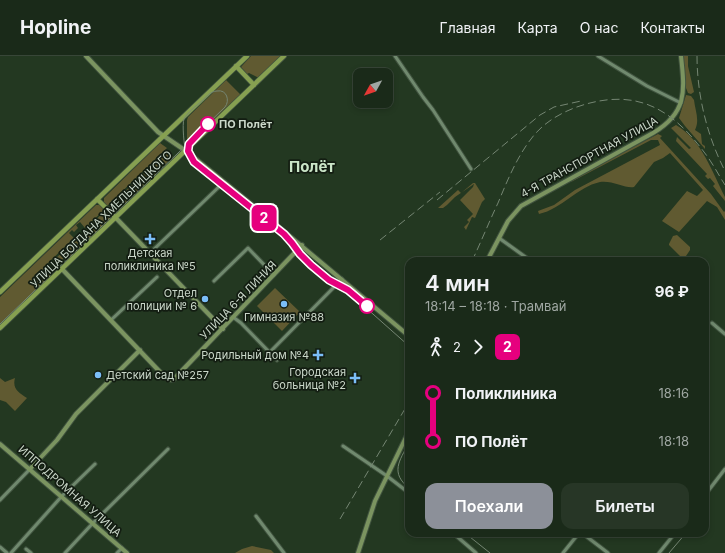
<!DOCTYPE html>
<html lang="ru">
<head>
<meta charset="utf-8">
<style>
	:root { --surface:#1a2a19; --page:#273626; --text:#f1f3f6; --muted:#9fa7a2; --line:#384638; --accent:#8c9099 }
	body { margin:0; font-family:Inter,sans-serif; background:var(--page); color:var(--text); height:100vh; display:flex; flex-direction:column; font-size:15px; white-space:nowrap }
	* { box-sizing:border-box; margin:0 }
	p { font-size:13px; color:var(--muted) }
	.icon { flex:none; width:22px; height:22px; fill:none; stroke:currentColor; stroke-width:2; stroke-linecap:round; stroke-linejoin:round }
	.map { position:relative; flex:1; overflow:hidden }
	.details { position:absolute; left:405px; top:201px; width:304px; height:280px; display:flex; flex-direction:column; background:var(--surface); border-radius:12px; box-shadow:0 2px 6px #0003,0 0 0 1px var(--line) }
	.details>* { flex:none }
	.badge { padding:0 8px; border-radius:6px; font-size:14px; line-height:26px }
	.needle { width:26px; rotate:230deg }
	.tools { position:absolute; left:353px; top:12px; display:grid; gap:8px }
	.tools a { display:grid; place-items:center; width:40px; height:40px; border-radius:8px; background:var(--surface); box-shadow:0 2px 6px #0003,0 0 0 1px var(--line); font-size:20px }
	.map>.badge { position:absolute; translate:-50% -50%; box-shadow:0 0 0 2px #fff }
	.legs { display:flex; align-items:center; gap:6px; height:44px; padding:0 20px; font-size:13px }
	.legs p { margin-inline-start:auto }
	.overview { display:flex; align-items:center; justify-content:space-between; height:68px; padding:0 20px }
	h1 { font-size:22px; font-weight:600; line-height:30px }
	.cta { display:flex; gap:8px; margin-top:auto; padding:8px 20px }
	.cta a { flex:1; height:46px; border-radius:12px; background:var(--accent); color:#fff; font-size:16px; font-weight:600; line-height:46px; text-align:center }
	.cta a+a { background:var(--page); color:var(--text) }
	ul { padding:0 20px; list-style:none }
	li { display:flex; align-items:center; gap:14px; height:48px; font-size:15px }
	li i { display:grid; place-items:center; width:6px; height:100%; margin:0 5px; background:currentColor }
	li i::after { content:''; width:10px; height:10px; margin:-5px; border:3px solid; border-radius:50%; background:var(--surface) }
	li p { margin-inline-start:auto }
	li:first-child i { background:linear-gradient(#0000 50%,currentColor 0) }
	li:last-child i { background:linear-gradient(currentColor 50%,#0000 0) }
	header { display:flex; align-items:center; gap:24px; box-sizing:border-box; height:56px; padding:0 20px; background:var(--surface); border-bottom:1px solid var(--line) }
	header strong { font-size:19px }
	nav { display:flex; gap:22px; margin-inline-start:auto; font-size:14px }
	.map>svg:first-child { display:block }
	.green { fill:#605a31 }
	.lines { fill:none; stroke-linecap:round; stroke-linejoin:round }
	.street-casing { stroke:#40533f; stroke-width:5 }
	.secondary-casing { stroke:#40533f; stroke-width:6 }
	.primary-casing { stroke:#40533f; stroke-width:6 }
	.street { stroke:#70896e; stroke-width:3 }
	.secondary { stroke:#7b9460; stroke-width:4 }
	.primary { stroke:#86a051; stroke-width:4.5 }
	.tram { stroke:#758673; stroke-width:1 }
	.rail { stroke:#758673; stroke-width:1; stroke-dasharray:8 4; stroke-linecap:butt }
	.line-1-casing { stroke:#fff; stroke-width:9 }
	.line-1 { stroke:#e6007e; stroke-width:6 }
	.stop-1-dot { fill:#fff; stroke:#e6007e; stroke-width:2 }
	.poi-dot { fill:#7bbef8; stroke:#131d12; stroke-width:1.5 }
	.labels { text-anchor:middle; stroke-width:3.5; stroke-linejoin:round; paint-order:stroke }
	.stop-label { font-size:11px; font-weight:bold; fill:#cad7c9; stroke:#131d12; text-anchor:start }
	.street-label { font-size:11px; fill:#cad7c9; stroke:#131d12 }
	.poi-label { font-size:11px; fill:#cad7c9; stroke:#131d12; text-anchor:end }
	.district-label { font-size:15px; font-weight:bold; fill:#cae5c7; stroke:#131d12 }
</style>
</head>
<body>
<header>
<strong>Hopline</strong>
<nav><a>Главная</a><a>Карта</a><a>О нас</a><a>Контакты</a></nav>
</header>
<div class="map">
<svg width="725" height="497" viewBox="0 0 725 497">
	<rect width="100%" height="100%" fill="#233821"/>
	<path class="green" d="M 251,0 L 282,0 L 259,22 L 249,17 L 247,18 L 241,11 Z
		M 683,0 L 688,0 L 688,10 L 694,36 L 691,38 L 688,37 L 684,27 Z
		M 226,24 L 241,39 L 191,86 L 187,83 L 187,64 L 188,61 Z
		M 686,39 L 691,40 L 694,44 C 695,54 700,64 695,74 L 701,78 L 702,88 L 705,90 L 705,93 L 685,70 L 679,62 Z
		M 676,69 C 702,84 712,116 725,141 L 725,145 L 713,130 L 715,128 L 710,122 L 708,123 L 705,120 L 707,118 L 676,85 L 677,81 L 689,93 L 691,92 L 671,72 Z
		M 658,78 L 662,80 L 660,82 L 711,138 L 724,156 L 725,155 L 725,164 L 717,151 L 707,145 L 679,176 L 662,165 L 687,135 L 697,140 L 703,134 L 670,97 L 663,102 L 654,106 L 634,131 C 626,133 612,124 600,126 C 577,131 562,153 539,158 L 538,155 L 554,149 L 575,134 L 660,89 L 658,84 L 651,84 L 571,126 L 574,122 Z
		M 160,87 L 167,92 L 107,150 L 104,146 L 104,142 Z
		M 168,94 L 173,101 L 116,156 L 113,156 L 109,151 Z
		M 473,127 L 475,127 L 485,143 L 482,146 L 475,162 L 472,161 L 466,174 L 464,171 L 469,166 L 467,164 L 473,158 L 460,144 L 473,131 L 474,128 L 455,141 L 447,149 L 443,152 L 438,152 L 458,134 L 461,137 Z
		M 96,149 L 101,149 L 105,153 L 85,172 L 80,166 L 76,169 L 78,172 L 74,176 L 72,174 L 69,177 L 74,182 L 47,208 L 55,217 L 0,270 L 0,241 Z
		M 106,154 L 113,162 L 67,204 L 64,202 L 57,209 L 53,205 L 74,185 L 77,185 L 80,188 L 83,185 L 81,183 L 86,179 L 87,181 L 90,178 L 86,173 Z
		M 677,179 L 690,191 L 690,194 L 686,200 L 680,200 L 669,189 L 669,188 L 673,180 Z
		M 275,232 L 300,256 L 282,275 L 257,250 Z
		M 0,322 L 5,326 L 15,322 C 12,333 19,337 27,342 L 15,355 L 6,346 L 0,344 Z
		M 252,490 L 271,494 L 274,497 L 235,497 L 242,493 Z"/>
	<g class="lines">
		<g class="street-casing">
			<path id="street" d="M 395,0 L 423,41 L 433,54 L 471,113
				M 598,0 L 647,30 L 681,47
				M 499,182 L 531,205
				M 150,197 L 224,126
				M 214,225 L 248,192 L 274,219
				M 233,261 L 241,267 L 277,304
				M 111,264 L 157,221
				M 712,267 L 725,278
				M 269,297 L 342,223
				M 343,390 L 387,420 L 409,437
				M 705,439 L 725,413
				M 0,444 L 30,413
				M 256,460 L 284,497
				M 453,477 L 476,497
				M 582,477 L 608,497
				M 0,491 L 7,497
				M 26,493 L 31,497
				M 11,497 L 62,440 L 95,408
				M 65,497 L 93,467 L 168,393
				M 117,497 L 122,492
				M 563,497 L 579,477
				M 659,497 L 675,477"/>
		</g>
		<g class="secondary-casing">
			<path id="secondary" d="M 86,0 L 158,76 L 186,95 L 268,162 L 409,280
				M 116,162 L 223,273
				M 487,205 L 508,165 L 521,150 L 653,77 C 687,57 685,36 681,0
				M 62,213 L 161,317 L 168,323 L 173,324 L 302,189
				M 0,388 L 127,497
				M 30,413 L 57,384 L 76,358 L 140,294
				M 358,497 L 375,445 L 409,375"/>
		</g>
		<g class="primary-casing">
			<path id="primary" d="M 236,10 L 254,29
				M 97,143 L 116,162
				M 0,236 L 247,0
				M 0,272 L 284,0"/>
		</g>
		<use href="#street" class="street"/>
		<use href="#secondary" class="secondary"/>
		<use href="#primary" class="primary"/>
		<path class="tram" d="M 0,268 L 178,97 C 181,94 185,91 188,87 L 225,51 C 230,45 227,33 217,35 C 211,35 206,41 202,45 C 196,50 188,56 184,63 C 182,68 184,90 186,96 C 188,100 190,104 193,107 L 283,180 L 288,184 L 298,200 L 310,211 L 331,228 L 347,235 L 409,290
			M 409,387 C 399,405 390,417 409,432
			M 465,477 L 490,497
			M 669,497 L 686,477"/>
		<path class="rail" d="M 697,0 C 697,39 707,80 725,115
			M 437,144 L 540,59 L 554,51 L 581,45
			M 380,184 L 440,136
			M 472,205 C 481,186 489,166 498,147 C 508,123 518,98 535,78 C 549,62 570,52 590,47 C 641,34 674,56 704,96 C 712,106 718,118 725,129
			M 340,463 L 409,346"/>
	</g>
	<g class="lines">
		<g class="line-1-casing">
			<path id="line-1" d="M 208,68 L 189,88 L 188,95 L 194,106 L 284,178 L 292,187 L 300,198 L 311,209 L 329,224 L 348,234 L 367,250"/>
		</g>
		<use href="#line-1" class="line-1"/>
	</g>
	<g class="stop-1-dot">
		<circle cx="208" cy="68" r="7"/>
		<circle cx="367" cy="250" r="7"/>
	</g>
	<g class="poi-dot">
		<path d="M148 177h4v4h4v4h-4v4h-4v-4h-4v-4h4z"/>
		<circle cx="205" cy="243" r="4"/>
		<circle cx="284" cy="248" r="4"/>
		<path d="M316 293h4v4h4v4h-4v4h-4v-4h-4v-4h4z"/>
		<circle cx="98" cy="319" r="4"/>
		<path d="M353 316h4v4h4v4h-4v4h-4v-4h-4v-4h4z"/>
	</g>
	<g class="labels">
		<g class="stop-label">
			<text x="219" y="72">ПО Полёт</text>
		</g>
		<g class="street-label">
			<text transform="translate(589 101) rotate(-29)" y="4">4-Я ТРАНСПОРТНАЯ УЛИЦА</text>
			<text transform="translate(101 163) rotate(-44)" y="4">УЛИЦА БОГДАНА ХМЕЛЬНИЦКОГО</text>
			<text transform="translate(238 244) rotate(-46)" y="4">УЛИЦА 6-Я ЛИНИЯ</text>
			<text transform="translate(70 435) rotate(41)" y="4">ИППОДРОМНАЯ УЛИЦА</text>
		</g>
		<g class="poi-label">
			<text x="150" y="201" text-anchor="middle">Детская<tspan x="150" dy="13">поликлиника №5</tspan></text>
			<text x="197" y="241">Отдел<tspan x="197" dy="13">полиции № 6</tspan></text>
			<text x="284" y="265" text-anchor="middle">Гимназия №88</text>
			<text x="309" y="303">Родильный дом №4</text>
			<text x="346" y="320">Городская<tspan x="346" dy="13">больница №2</tspan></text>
			<text x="106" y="323" text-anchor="start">Детский сад №257</text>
		</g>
		<g class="district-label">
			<text x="312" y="116">Полёт</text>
		</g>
	</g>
</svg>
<div class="tools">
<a><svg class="needle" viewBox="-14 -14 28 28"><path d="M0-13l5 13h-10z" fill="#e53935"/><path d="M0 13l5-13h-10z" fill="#9fa7a2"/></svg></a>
</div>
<b class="badge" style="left:264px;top:162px;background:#e6007e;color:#fff">2</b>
<section class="details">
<div class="overview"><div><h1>4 мин</h1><p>18:14 – 18:18 · Трамвай</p></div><b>96 ₽</b></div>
<div class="legs"><svg class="icon" aria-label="walk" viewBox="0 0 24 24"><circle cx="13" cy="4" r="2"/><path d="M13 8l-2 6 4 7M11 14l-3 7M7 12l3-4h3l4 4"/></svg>2<svg class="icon" aria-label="forward" viewBox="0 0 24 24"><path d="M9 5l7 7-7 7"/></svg><b class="badge" style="background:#e6007e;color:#fff">2</b></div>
<ul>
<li><i style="color:#e6007e"></i><b>Поликлиника</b><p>18:16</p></li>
<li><i style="color:#e6007e"></i><b>ПО Полёт</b><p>18:18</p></li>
</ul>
<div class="cta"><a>Поехали</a><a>Билеты</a></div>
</section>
</div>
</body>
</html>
